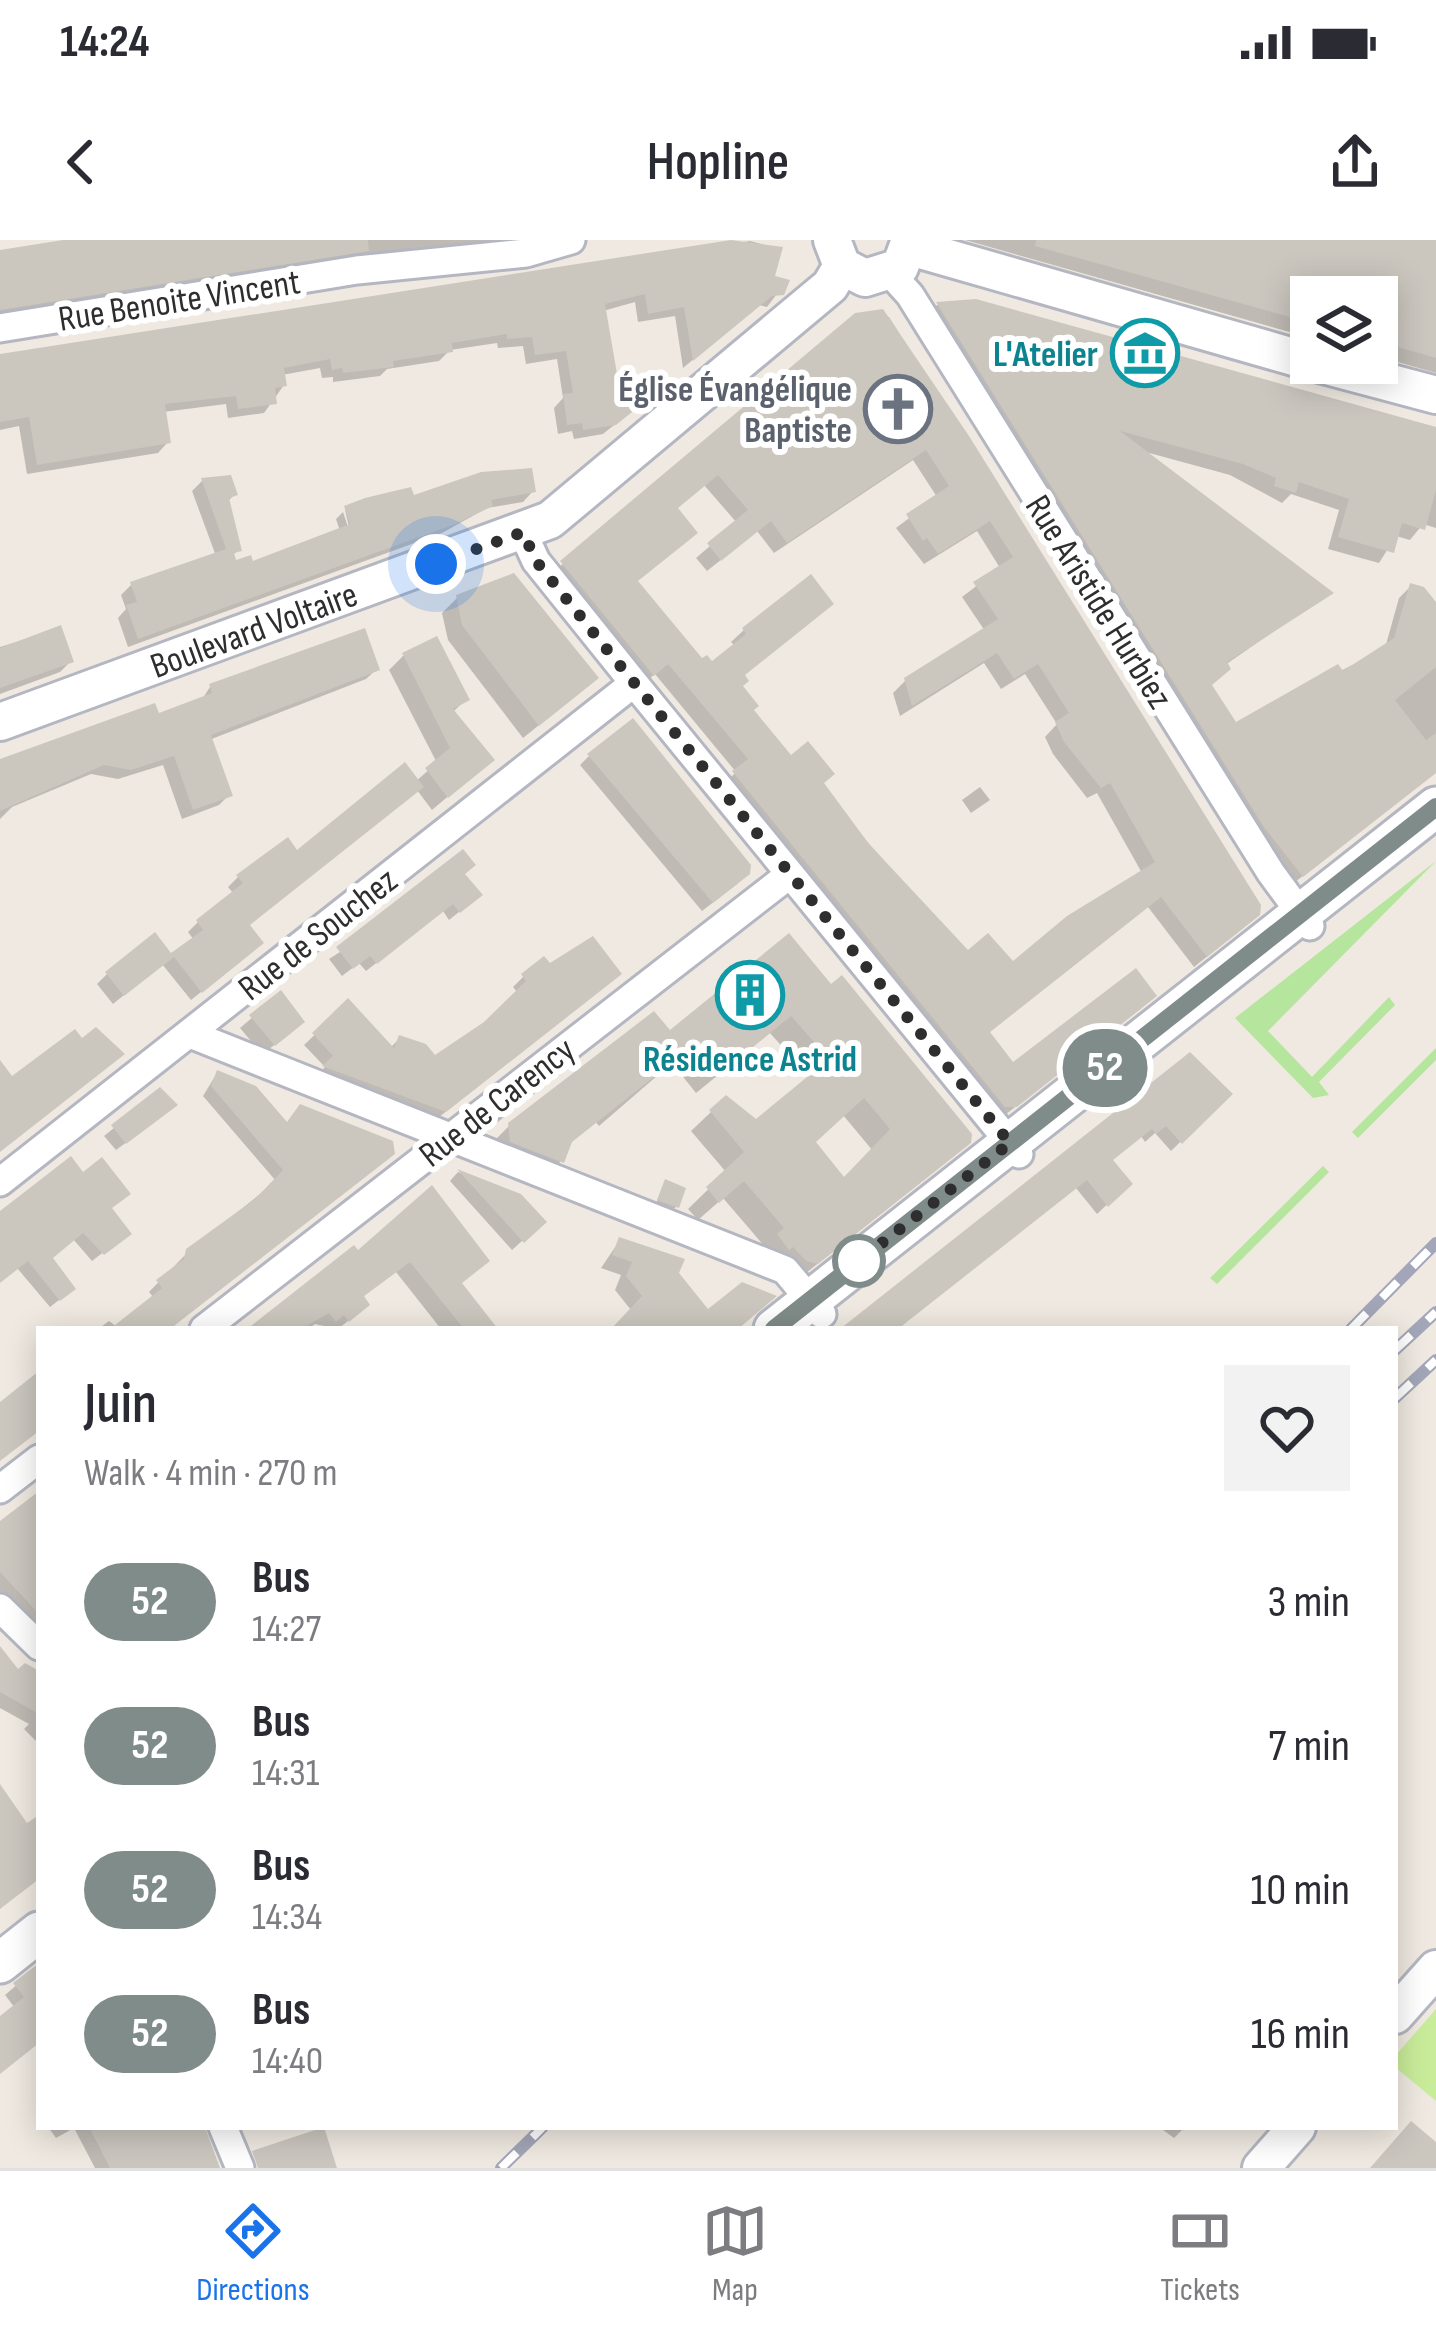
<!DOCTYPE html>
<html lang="en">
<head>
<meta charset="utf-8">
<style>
	:root { --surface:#fff; --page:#f2f2f3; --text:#2b2b33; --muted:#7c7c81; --line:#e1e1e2; --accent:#1a73e8 }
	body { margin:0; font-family:"Sofia Sans Condensed",sans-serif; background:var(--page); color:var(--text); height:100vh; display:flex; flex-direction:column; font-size:45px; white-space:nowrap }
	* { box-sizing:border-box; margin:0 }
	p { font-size:39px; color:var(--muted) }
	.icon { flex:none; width:66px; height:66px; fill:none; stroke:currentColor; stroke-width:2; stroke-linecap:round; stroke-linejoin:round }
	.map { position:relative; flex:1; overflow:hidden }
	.drawer { position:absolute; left:36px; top:1086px; width:1362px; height:804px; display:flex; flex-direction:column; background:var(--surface); border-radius:0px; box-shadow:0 6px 30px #0003 }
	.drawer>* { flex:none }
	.badge { padding:0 24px; border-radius:39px; font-size:42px; line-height:78px }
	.buttons { position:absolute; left:1290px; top:36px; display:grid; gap:24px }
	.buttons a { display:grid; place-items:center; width:108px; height:108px; border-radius:0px; background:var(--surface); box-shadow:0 6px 30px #0003; font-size:60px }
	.you { position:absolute; width:60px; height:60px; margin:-30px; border:9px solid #fff; border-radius:50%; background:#1a73e8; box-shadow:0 0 0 18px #1a73e833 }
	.map>.badge { position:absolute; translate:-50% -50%; box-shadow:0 0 0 6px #fff }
	.round { display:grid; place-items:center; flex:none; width:126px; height:126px; border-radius:0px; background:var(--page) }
	.headline { display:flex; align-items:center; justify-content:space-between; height:204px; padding:0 48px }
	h1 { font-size:57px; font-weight:600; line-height:90px }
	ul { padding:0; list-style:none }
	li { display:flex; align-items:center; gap:36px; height:144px; padding:0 48px }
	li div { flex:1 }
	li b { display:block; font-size:45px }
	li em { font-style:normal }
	li .badge { min-width:132px; font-weight:700; text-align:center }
	.status { display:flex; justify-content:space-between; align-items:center; height:84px; padding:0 60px; background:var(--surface); direction:ltr }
	.status svg { height:33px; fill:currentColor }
	header { display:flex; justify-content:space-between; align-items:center; height:156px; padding:0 48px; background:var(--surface); font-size:54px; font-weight:600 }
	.dock { display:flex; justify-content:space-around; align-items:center; height:168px; border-top:3px solid var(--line); background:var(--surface); font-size:33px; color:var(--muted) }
	.dock a { display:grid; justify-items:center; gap:6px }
	.dock .active { color:var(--accent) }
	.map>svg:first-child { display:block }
	.green { fill:#b6e59e }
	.pitch { fill:#c9ec9a }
	.shadow { fill:#0003; fill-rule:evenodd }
	.building { fill:#cbc7bf; fill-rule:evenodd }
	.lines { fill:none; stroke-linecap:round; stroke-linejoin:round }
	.minor-casing { stroke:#b4b7c1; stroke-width:33 }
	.tertiary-casing { stroke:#b4b7c1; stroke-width:42 }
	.secondary-casing { stroke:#b4b7c1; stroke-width:45 }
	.minor { stroke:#fff; stroke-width:27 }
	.tertiary { stroke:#fff; stroke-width:36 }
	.secondary { stroke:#fff; stroke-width:39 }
	.rail-casing { stroke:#a3a6b8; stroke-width:12 }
	.rail { stroke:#fff; stroke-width:8; stroke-dasharray:22; stroke-linecap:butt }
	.line-casing { stroke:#fff; stroke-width:27 }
	.line { stroke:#808c89; stroke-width:18 }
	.walk { stroke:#2e2e2e; stroke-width:12; stroke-dasharray:0 21.6 }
	.stop-dot { fill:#fff; stroke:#808c89; stroke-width:6 }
	.labels { text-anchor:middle; stroke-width:12; stroke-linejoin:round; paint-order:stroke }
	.street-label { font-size:36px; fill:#2e2e2e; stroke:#fff }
	.culture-label { font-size:36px; font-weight:bold; fill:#0d838f; stroke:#fff; text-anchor:end }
	.worship-label { font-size:36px; font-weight:bold; fill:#5b616d; stroke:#fff; text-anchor:end }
</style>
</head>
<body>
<div class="status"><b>14:24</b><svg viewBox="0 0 49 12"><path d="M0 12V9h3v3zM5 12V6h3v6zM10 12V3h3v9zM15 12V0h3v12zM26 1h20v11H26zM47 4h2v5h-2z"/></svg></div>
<header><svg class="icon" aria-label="back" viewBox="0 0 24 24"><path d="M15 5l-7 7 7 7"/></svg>Hopline<svg class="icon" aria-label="share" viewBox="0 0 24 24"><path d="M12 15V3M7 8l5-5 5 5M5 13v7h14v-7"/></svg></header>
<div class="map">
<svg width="1436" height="1928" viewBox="0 0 1436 1928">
	<rect width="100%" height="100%" fill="#efe9e1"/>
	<path class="green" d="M 1436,621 L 1268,791 L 1312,837 L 1389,757 L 1395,765 L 1319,842 L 1329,855 L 1313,858 L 1235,778 Z
		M 1436,808 L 1436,820 L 1358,898 L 1352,892 Z
		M 1323,926 L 1329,932 L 1217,1044 L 1210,1038 Z"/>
	<path class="pitch" d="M 1436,1769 L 1436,1861 L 1395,1827 L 1395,1816 Z"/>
	<path class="shadow" d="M 94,0 L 497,0 L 0,78 L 0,13 Z
		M 1436,0 L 1436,133 L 1377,116 L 1377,57 L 1311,57 L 1311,98 L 965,0 Z
		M 750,1 L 779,9 L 771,39 L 786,42 L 767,67 L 759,65 L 683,128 L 675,76 L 638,82 L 635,62 L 603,71 L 618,160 L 644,161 L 603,194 L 574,199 L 572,191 L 558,194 L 554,168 L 563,158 L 557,119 L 526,124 L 523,106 L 498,108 L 497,103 L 450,110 L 439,121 L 387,129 L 380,136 L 333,142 L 333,137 L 322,138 L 320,128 L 282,135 L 284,145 L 264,173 L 228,178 L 226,164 L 163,172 L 168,202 L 158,213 L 27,234 L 19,186 L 0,190 L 0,117 Z
		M 976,62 L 1436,190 L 1436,288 L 1423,284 L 1410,300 L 1396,296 L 1379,323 L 1328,309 L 1339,270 L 1291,254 L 1282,263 L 1230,235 L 1142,211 L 1329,353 L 1225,425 L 1209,446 L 1235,486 L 1385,408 L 1399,358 L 1411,346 L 1436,367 L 1436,532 L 1290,646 L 926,76 L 937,65 Z
		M 856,76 L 889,77 L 1258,665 L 1244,687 L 1194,727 L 1148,667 L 987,794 L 1012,826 L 1141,768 L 1001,878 L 722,546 L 736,532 L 655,434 L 640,446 L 550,335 ZM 913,220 L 937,257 L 896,288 L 924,324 L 977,291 L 1000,328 L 962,357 L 985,391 L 906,440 L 893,453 L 900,476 L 984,423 L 1001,449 L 1025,434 L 1057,484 L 1045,497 L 1053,514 L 1087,558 L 1097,553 L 1142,633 L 1013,725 L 967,714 L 750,470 L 739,447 L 742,436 L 810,338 L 744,390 L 731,402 L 735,406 L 712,425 L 702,422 L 635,342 L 675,269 L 704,245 L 737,283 L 696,318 L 707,331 L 757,291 L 774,313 Z
		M 229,239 L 235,254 L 227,262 L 238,310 L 232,316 L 235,324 L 251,325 L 340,291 L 336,279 L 343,272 L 352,299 L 345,270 L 365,261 L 533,251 L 523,262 L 487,268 L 442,293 L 128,407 L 118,378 L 126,369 L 121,355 L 131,345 L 216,316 L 192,251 L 202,241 Z
		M 458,357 L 580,452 L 523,498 L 448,400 L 442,373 Z
		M 59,389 L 71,421 L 60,432 L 0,454 L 0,407 Z
		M 436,400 L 466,459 L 452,473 L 491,520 L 432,570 L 417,550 L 247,686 L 250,713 L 191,760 L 162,724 L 113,764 L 97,744 L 107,734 L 170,717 L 194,700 L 188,692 L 198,682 L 234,654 L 228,647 L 238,637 L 287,602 L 297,614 L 416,541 L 437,523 L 389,430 L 403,416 Z
		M 377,429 L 366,439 L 209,500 L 229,555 L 219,565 L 182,579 L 163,525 L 118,539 L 91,534 L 12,567 L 0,579 L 0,523 L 157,477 L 201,461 L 210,447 Z
		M 589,516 L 737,644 L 702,671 L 580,525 Z
		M 980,547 L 990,560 L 971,573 L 962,560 Z
		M 462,634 L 469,664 L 449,680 L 443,671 L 366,731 L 359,723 L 342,736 L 329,719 Z
		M 788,697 L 968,902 L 795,1042 L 723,958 L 698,980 L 688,969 L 726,932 L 691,891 L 711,872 L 756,882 L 810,838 L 770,793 L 696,853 L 672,823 L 599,886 L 595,881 L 568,905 L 561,921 L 542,941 L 490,905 L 510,885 L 669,794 ZM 843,875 L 873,911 L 844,941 L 812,902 Z
		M 550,727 L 608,744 L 434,881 L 316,837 L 325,827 L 304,805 L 348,763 L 390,808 L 400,798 L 435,819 L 486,784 L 518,753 L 513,747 L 523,737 Z
		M 280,754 L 291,793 L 262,814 L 240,788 Z
		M 1190,816 L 1229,854 L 1171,911 L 1155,893 L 1145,902 L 1141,896 L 1110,921 L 1129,944 L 1097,974 L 1076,948 L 896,1089 L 844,1089 Z
		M 217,833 L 285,885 L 300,867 L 390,903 L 168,1089 L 98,1089 L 109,1081 L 117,1087 L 154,1058 L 149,1052 L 188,1012 L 276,941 L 203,856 Z
		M 160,851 L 166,873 L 116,910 L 104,896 Z
		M 458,932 L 520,957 L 543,982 L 512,1010 L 450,941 Z
		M 666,943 L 676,967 L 671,971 L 655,965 Z
		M 431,949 L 460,1044 L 494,1089 L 441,1089 L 396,1032 L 361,1058 L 353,1077 L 338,1089 L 315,1084 L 308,1089 L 252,1089 L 357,1014 Z
		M 109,969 L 123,997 L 92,1021 L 73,999 L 50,1019 L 63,1057 L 50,1067 L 17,1028 L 0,1042 L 0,976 Z
		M 620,1000 L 676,1033 L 708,1073 L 735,1089 L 612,1089 L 631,1070 L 615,1050 L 621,1035 L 601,1028 Z
		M 39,1255 L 39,1402 L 0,1359 L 0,1285 Z
		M 0,1410 L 18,1434 L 39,1434 L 39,1504 L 24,1489 L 29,1484 L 0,1468 Z
		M 39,1726 L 39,1792 L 0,1822 L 0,1780 L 15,1768 L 5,1755 Z
		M 48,1887 L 204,1887 L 217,1928 L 95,1928 L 74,1888 L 56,1898 Z
		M 1159,1887 L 1185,1887 L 1174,1898 Z"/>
	<path class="building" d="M 63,0 L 368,0 L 369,11 L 0,70 L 0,10 Z
		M 731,0 L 783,7 L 775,36 L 790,40 L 784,55 L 772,56 L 693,121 L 684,67 L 648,74 L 645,54 L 605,64 L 621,157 L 658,151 L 616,185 L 583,190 L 582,183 L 567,185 L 563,154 L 573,153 L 566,111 L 535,115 L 532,97 L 507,99 L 507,94 L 452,103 L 453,112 L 393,121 L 394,127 L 343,133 L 342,128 L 332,130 L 330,119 L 284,128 L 287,146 L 275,148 L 277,164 L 238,169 L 236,156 L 165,164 L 171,203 L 37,225 L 29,177 L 0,182 L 0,114 Z
		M 1036,0 L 1436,0 L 1436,118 L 1377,101 L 1377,57 L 1311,57 L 1311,83 L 1035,6 Z
		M 976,59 L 1436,187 L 1436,250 L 1425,290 L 1402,283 L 1394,313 L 1338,297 L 1349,259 L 1299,242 L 1296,253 L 1274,246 L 1276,238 L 1243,224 L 1120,191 L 1334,353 L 1227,422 L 1231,429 L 1212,445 L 1236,482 L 1338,424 L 1343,431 L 1394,398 L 1410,343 L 1424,347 L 1436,362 L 1436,427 L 1395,460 L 1426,500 L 1436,493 L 1436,533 L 1303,637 L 1264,587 L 936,62 Z
		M 883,69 L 969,196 L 1261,665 L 1260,675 L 1207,717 L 1161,657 L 990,792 L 1013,822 L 1136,728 L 1157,756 L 1017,867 L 1005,867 L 732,531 L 748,519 L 668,424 L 654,436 L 560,321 L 855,73 ZM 926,210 L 949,246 L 906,274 L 923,301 L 927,298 L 938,314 L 990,281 L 1013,317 L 973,342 L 998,379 L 904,438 L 912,466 L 997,413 L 1014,439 L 1038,424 L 1069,473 L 1055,482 L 1064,502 L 1101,548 L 1110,543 L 1155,622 L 1067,676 L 1013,721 L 988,693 L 968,710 L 869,604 L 824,543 L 835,534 L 808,501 L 791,515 L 754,470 L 759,466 L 743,446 L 749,441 L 745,435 L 834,364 L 811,334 L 742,388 L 746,394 L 712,421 L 707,415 L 702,418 L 638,341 L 698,293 L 678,268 L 718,235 L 748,270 L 707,303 L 721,321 L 771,281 L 787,303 Z
		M 532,228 L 536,252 L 491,260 L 493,266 L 455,284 L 138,399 L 126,365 L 137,362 L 130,342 L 226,309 L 201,238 L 231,235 L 238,255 L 229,258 L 242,311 L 234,313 L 236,320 L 251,315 L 253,321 L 350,284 L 344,266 L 365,258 L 411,247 L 414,255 L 481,232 Z
		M 514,333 L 599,438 L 539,486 L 462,385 L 456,355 Z
		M 61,385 L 74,422 L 0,448 L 0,408 Z
		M 365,388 L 380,430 L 211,495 L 233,556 L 193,570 L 174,516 L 131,530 L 104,525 L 0,571 L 0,519 L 155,463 L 159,473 L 212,453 L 209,444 Z
		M 437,396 L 470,460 L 453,469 L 495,520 L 448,558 L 425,528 L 450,508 L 402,413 Z
		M 633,478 L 751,625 L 750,634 L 713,663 L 587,514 Z
		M 405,522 L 424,547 L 250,685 L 264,703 L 202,753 L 174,717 L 124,756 L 105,732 L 155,692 L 171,713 L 203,690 L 196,680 L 243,643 L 236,635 L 288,597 L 297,610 Z
		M 463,609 L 476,625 L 465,634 L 483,655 L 460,673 L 453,664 L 377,724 L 370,716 L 353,729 L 336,707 Z
		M 789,693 L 831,744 L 842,735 L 972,894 L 971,903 L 818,1024 L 806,1021 L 793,1007 L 789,1010 L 777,994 L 784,988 L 744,941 L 719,963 L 706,947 L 744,912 L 709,870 L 726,855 L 756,879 L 829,819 L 791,776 L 717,836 L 693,806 L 572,902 L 564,923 L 510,902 L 508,883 L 654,771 L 670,790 ZM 864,858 L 890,889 L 844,937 L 816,902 Z
		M 593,696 L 622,734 L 446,872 L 322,826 L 333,816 L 312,793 L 348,758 L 394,808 L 399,795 L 426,804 L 435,815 L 484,782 L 526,741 L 521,734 L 544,716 L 550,723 Z
		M 281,750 L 305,782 L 275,806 L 249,775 Z
		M 96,787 L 125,814 L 0,912 L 0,820 L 12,836 L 75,789 L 82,798 Z
		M 1190,812 L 1233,854 L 1182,904 L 1166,886 L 1156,894 L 1152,889 L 1113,920 L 1133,944 L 1108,967 L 1087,940 L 898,1089 L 840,1089 Z
		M 217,830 L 256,846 L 287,882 L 300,864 L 393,901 L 395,914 L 170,1089 L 110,1089 L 162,1048 L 156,1040 L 184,1019 L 186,1009 L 255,959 L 283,930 L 211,846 Z
		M 160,847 L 178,865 L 126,904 L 111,885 Z
		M 71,916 L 83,932 L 102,917 L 131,954 L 112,968 L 132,994 L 104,1015 L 83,993 L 53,1018 L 76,1049 L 60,1061 L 28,1021 L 0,1043 L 0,971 Z
		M 457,929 L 521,954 L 547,982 L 524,1003 Z
		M 665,939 L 686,948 L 679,968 L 657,960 Z
		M 432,945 L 490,1021 L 462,1043 L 498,1089 L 464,1089 L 410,1022 L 364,1056 L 370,1065 L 349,1082 L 344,1075 L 336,1082 L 329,1073 L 301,1089 L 247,1089 L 354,1005 L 358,1010 Z
		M 619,997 L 685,1019 L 679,1033 L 708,1069 L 742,1042 L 777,1056 L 738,1089 L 611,1089 L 642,1056 L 626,1036 L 632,1022 L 612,1015 Z
		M 39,1131 L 39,1191 L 0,1221 L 0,1162 Z
		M 39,1251 L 39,1374 L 0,1332 L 0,1281 Z
		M 0,1406 L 18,1429 L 25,1423 L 39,1431 L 39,1474 L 0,1452 Z
		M 0,1544 L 27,1583 L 39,1575 L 39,1639 L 0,1669 Z
		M 39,1723 L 39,1803 L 0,1834 L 0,1776 L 24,1757 L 13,1743 Z
		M 1411,1881 L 1436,1902 L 1436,1928 L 1370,1928 Z
		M 89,1887 L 205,1887 L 220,1928 L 110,1928 Z
		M 324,1887 L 337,1928 L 258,1928 L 252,1911 Z"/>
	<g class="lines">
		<g class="minor-casing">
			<path id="minor" d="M 891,34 L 910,55 L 1271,633 L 1310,686
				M 0,88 L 357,30 L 526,13 L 571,0
				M 523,293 L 536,321 L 634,443 L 1019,914
				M 190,794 L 785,1030 L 822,1074
				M 0,942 L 634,443
				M 204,1089 L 789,635
				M 0,1249 L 39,1219
				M 0,1368 L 39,1406
				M 223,1887 L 240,1928"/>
		</g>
		<g class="tertiary-casing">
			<g id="tertiary">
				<path d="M 832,0 L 842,26 L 865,38 L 900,27 L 910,0"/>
				<path d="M 910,7 L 1311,122"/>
				<path d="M 1316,123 L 1436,155"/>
				<path id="s1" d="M 0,482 L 550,280 L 830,46 L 842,26"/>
				<path d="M 1395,1775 L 1436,1729"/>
				<path d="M 1261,1928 L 1297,1887"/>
			</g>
		</g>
		<g class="secondary-casing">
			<path id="secondary" d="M 774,1089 L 1436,567
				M 0,1723 L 39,1692"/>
		</g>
		<use href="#minor" class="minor"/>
		<use href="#tertiary" class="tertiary"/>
		<use href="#secondary" class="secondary"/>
		<g class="rail-casing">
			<path id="rail" d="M 1351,1089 L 1436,1003
				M 1395,1110 L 1436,1072
				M 1395,1158 L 1436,1120
				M 501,1928 L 543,1887"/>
		</g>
		<use href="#rail" class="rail"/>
	</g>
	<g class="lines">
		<g class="line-casing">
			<path id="line" d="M 774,1089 L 1436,567"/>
		</g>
		<use href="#line" class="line"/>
		<path class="walk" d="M 436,324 L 523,292 L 536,321 L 609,412 L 1010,903 L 859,1021"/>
	</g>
	<defs>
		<g id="museum-ring" transform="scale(3.45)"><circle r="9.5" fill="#fff" stroke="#0f9aa8" stroke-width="1.5"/><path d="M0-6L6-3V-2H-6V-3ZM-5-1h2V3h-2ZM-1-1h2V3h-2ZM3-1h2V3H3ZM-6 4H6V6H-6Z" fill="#0f9aa8"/></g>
		<g id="church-ring" transform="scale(3.45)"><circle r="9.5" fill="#fff" stroke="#6b7280" stroke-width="1.5"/><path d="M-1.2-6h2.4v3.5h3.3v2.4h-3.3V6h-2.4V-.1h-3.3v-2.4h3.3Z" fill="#6b7280"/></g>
		<g id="building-ring" transform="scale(3.45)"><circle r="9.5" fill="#fff" stroke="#0f9aa8" stroke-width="1.5"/><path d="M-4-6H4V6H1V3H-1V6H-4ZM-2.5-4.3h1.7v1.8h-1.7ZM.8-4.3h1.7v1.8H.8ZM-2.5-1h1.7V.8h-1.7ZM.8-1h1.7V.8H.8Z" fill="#0f9aa8"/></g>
	</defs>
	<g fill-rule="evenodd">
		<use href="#museum-ring" x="1145" y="113"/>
		<use href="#church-ring" x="898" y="169"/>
		<use href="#building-ring" x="750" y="755"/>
	</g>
	<circle class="stop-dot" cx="859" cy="1021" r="24"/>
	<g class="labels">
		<g class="street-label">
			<text transform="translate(179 59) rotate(-9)" y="13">Rue Benoite Vincent</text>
			<text transform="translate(1100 361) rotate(58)" y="13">Rue Aristide Hurbiez</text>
			<text dy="13" stroke="none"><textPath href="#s1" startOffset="270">Boulevard Voltaire</textPath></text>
			<text transform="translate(317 693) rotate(-38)" y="13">Rue de Souchez</text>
			<text transform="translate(496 861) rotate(-38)" y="13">Rue de Carency</text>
		</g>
		<g class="culture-label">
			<text x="1098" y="126">L'Atelier</text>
			<text x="750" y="831" text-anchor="middle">Résidence Astrid</text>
		</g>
		<g class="worship-label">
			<text x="852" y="161">Église Évangélique<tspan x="852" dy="41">Baptiste</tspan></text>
		</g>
	</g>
</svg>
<div class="buttons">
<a><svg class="icon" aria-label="layers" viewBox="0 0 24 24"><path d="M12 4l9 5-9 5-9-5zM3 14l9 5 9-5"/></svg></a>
</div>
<div class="you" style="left:436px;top:324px"></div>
<b class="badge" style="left:1105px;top:828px;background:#808c89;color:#fff">52</b>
<section class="drawer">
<div class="headline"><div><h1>Juin</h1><p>Walk · 4 min · 270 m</p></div><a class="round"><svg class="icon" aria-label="heart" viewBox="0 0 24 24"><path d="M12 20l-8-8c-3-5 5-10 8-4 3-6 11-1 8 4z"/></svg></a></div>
<ul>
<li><span class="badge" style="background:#808c89;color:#fff">52</span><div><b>Bus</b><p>14:27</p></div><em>3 min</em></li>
<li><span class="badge" style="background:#808c89;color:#fff">52</span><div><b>Bus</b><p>14:31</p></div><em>7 min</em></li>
<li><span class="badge" style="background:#808c89;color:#fff">52</span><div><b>Bus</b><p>14:34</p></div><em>10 min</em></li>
<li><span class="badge" style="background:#808c89;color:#fff">52</span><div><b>Bus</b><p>14:40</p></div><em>16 min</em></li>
</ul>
</section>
</div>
<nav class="dock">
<a class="active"><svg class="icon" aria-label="directions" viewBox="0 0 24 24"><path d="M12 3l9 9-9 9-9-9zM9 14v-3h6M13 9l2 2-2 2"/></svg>Directions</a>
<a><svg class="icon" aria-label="map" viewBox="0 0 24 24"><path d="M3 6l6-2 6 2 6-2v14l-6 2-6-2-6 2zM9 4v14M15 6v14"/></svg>Map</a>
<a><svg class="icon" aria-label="tickets" viewBox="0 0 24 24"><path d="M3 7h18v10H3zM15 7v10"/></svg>Tickets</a>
</nav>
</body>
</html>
